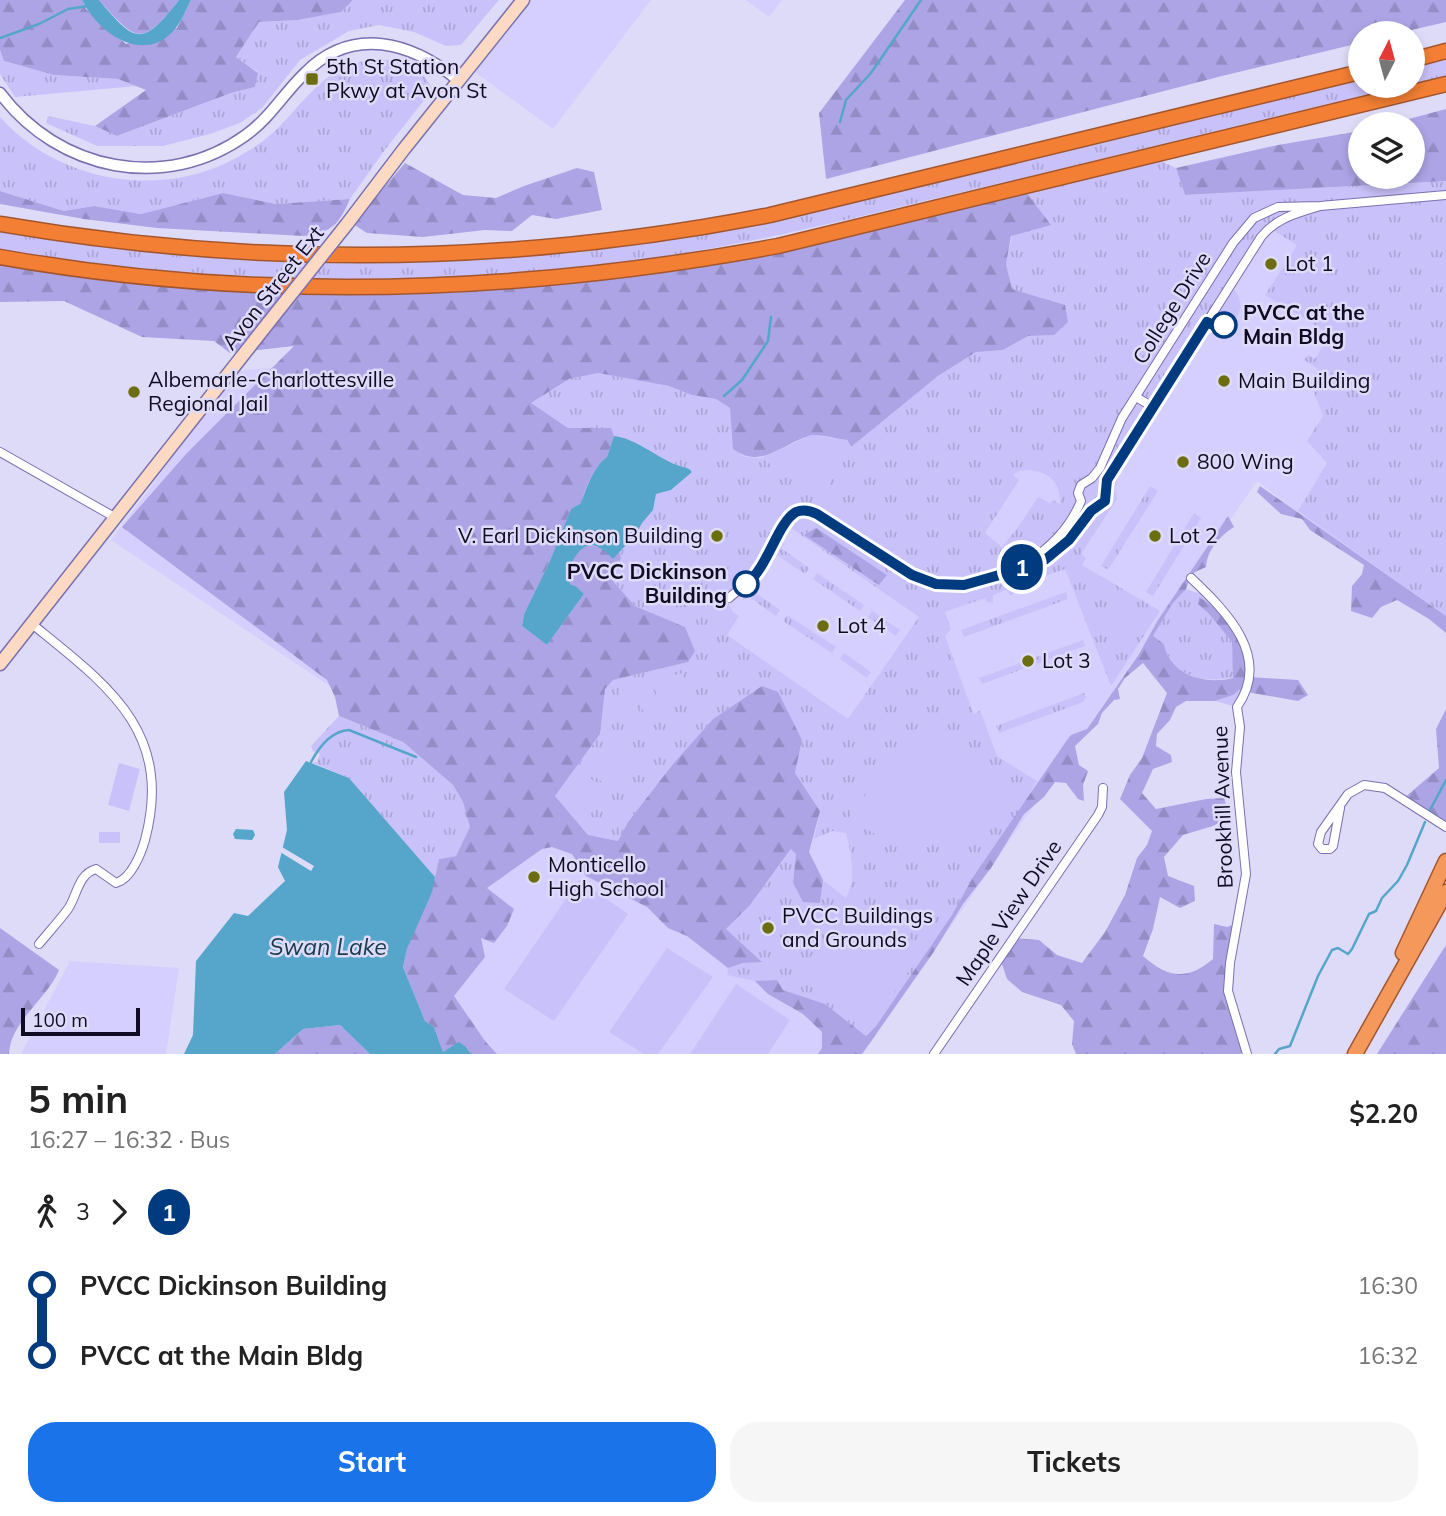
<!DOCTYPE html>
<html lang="en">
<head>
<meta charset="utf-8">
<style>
	:root { --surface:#fff; --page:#f6f6f6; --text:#222; --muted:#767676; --accent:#1a73e8 }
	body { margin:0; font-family:Mulish,sans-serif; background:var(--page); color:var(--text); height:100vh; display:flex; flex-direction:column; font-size:26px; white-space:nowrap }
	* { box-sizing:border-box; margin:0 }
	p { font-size:23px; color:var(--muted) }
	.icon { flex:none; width:38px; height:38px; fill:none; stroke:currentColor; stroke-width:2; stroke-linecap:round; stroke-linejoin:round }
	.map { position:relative; height:1054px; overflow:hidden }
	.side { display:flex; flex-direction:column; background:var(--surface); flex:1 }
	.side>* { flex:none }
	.badge { padding:0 14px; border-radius:23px; font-size:24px; line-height:46px }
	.needle { width:46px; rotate:6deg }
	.fabs { position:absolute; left:1348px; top:21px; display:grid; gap:14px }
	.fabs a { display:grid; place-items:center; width:77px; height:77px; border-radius:50%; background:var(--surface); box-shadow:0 4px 10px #0003; font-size:35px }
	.scale { position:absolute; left:21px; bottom:18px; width:119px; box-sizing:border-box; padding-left:7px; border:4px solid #100a23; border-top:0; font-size:19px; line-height:24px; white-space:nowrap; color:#100a23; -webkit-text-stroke:5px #dedbf8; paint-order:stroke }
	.map>.badge { position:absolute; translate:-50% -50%; box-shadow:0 0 0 4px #fff }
	.legs { display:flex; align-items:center; gap:10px; height:77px; padding:0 28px; font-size:23px }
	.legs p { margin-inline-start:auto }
	.headline { display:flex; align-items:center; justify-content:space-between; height:119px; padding:0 28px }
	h1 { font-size:38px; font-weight:700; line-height:52px }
	.button { display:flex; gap:14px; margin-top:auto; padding:14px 28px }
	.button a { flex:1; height:80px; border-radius:28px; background:var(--accent); color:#fff; font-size:28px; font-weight:700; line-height:80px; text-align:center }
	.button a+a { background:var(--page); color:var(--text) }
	ul { padding:0 28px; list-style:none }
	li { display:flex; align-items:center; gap:24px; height:70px; font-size:26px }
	li i { display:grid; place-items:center; width:10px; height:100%; margin:0 9px; background:currentColor }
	li i::after { content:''; width:18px; height:18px; margin:-9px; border:5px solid; border-radius:50%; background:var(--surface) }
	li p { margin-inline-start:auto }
	li:first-child i { background:linear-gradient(#0000 50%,currentColor 0) }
	li:last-child i { background:linear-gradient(currentColor 50%,#0000 0) }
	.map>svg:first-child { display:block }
	.built { fill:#d4cffe }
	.grass { fill:url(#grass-tufts); fill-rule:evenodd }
	.forest { fill:url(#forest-firs) }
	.green { fill:#c9c2fa }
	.water { fill:#56a5ca }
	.pier { fill:#dedbf8 }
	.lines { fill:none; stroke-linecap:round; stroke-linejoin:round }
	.stream { stroke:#56a5ca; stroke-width:2.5 }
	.minor-casing { stroke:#7a70b0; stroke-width:10 }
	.tertiary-casing { stroke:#7a70b0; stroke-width:13 }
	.secondary-casing { stroke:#7a70b0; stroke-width:15 }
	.trunk-casing { stroke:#a3562e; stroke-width:17 }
	.motorway-casing { stroke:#a3562e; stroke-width:17 }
	.minor { stroke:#fff; stroke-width:8 }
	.tertiary { stroke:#fff; stroke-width:10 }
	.secondary { stroke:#fbd9c2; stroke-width:12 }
	.trunk { stroke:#f4985c; stroke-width:14 }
	.motorway { stroke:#f27f34; stroke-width:14 }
	.secondary-bridge-casing { stroke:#7a70b0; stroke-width:15; stroke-linecap:butt }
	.secondary-bridge { stroke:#fbd9c2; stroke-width:12 }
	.line-1-casing { stroke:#fff; stroke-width:16 }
	.line-1 { stroke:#003b80; stroke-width:10 }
	.poi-dot { fill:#6c6d0e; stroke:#dedbf8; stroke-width:2.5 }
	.stop-1-dot { fill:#fff; stroke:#003b80; stroke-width:3.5 }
	.labels { text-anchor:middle; stroke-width:5; stroke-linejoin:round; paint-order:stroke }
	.poi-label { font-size:21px; fill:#100a23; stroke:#dedbf8; text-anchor:start }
	.street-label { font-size:21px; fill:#100a23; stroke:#dedbf8 }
	.stop-label { font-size:21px; font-weight:bold; fill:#100a23; stroke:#dedbf8; text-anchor:start }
	.water-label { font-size:23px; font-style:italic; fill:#183b4b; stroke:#dedbf8 }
</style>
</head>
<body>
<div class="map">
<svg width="1446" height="1054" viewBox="0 0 1446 1054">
	<defs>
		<pattern id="grass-tufts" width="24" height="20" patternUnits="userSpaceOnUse" patternTransform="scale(1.75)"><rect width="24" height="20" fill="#c9c2fa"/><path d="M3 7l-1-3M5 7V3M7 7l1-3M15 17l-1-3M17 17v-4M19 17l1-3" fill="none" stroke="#aca5d6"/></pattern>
		<pattern id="forest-firs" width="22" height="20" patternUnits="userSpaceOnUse" patternTransform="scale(1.75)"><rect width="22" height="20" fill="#ada4e6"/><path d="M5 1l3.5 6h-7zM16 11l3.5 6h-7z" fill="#948cc5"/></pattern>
	</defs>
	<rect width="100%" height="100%" fill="#dedbf8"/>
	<path class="built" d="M 523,0 L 651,0 L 553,129 L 468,67 Z
		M 746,0 L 782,0 L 769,17 Z
		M 1446,172 L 1446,618 L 1306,519 L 1257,481 L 863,1054 L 481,1054 L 411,958 L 496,797 L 111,540 L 237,371 L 275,367 Z
		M 70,961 L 179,968 L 166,1054 L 21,1054 Z"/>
	<path class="grass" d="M 353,0 L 499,0 L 461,45 L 446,46 L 414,32 L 379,25 L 349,31 L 300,60 L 262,108 L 240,123 L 210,134 L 163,146 L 97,146 L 46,123 L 48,116 L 95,126 L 117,136 L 231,93 L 255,87 L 258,72 L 236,57 L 259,22 L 298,20 L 341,12 Z
		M 0,50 L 4,61 L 54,75 L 118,79 L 137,86 L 15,97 L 0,74 Z
		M 1446,54 L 1446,76 L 1412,84 L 1412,63 Z
		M 390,60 L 424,76 L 433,89 L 384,151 L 350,199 L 276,204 L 223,193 L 141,214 L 94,206 L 64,211 L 0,191 L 0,117 C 62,186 170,201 248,151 C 258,145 269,137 277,129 C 303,103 325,68 364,61 C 372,59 382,60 390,60 Z
		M 1360,75 L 1360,86 L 1404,86 C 1248,122 1093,162 937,198 C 853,218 770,239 685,253 C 457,289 227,287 0,249 L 0,227 L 284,259 L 669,236 Z
		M 1150,156 L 1176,168 L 1185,195 L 1446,181 L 1446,616 L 1298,511 L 1327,463 L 1307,441 L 1323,416 L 1310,382 L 1318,369 L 1304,360 L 1308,355 L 1315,359 L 1330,334 L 1265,295 L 1297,245 L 1269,228 L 1230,285 C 1253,305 1234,335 1208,322 L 1111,474 L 1117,479 L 1115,487 L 1117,499 L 1081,554 L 1086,558 L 1082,565 L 1160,611 L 1111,686 L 1065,569 L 1014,587 L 1015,592 L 1011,596 L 1006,590 L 993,595 L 993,603 L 987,602 L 985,598 L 945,612 L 951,629 L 945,636 L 974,715 L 980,710 L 997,756 L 1037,781 L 1016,817 L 973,877 L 952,915 L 876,1026 L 866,1036 L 825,1004 L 783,990 L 777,980 L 755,981 L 727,975 L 728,968 L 743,963 L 761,961 L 726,929 L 750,905 L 792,849 L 796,854 L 793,883 L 820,902 L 823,880 L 846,898 C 857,877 851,854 846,833 L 832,831 L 814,839 L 820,811 L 795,773 L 802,740 L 762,686 L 713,719 L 673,764 L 628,822 L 618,841 L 588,835 L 555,796 L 600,734 L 605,689 L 613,680 L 688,662 L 651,612 L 635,606 L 611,579 L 621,558 L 619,551 L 636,534 L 642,523 L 653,510 L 656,494 L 672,490 L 692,472 C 686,466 684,468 677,465 C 655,457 638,439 614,436 L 611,428 L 568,428 L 530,403 L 569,379 L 598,373 L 669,386 L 692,395 L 716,399 L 730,408 L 734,449 L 744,457 L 761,458 L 822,496 L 851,447 L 938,376 L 976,352 L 1003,350 L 1028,336 L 1054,335 L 1043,298 L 1012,290 L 1006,264 L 1022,187 ZM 1030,470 C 1050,472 1061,484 1060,504 L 1053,500 L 1050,503 L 1038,497 L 1019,526 L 1002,547 L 985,533 L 1019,480 L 1013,475 L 1019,471 ZM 791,528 L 919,617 L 848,719 L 727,635 L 739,616 L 733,612 L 726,599 Z
		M 1150,486 L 1158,491 L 1108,570 L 1101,566 Z
		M 1194,513 L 1201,518 L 1153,596 L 1146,592 Z
		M 782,542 L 784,543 L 781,548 L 809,568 L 805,574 L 777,555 L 772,559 L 773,553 Z
		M 817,573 L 864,605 L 860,611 L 813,579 Z
		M 754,584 L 756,586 L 753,591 L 780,610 L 776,616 L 749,597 L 743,600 L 747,590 Z
		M 1186,589 C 1193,592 1201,593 1208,596 C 1215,599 1222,609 1227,616 C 1250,645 1260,675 1237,707 L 1215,701 L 1232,695 L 1243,687 C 1244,680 1247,672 1246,664 C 1246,639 1221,609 1200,598 L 1198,604 L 1208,613 L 1232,642 L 1234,677 C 1206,685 1170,676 1164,644 L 1153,636 L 1173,603 Z
		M 1066,592 L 1068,599 L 964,637 L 961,630 Z
		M 872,611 L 900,630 L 896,636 L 868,617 Z
		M 787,615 L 836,647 L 832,653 L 783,621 Z
		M 1083,640 L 1085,646 L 982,684 L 979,678 Z
		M 844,653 L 871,672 L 867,678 L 840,659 Z
		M 1084,693 L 1086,697 L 1083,702 L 999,733 L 996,726 Z
		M 339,716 L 403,742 L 453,785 L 463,802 L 471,827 L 456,856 L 439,859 L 435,877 L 349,778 L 311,762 L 317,762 L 320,754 L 313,751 L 311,746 Z"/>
	<path class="forest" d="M 0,0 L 82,0 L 86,9 L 126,44 L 177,28 L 191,0 L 353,0 L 341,12 L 298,20 L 259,22 L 236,57 L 258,73 L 255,87 L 231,93 L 117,136 L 95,126 L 146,90 L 118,79 L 54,75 L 4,61 L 0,50 Z
		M 99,0 L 179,0 C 141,48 137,42 99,0 Z
		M 905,0 L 1446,0 L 1446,22 L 1399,33 L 1360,33 L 1360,43 L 1222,76 L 826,179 L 819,113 Z
		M 1446,109 L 1446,181 L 1185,195 L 1176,168 L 1278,145 L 1360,131 L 1360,177 L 1412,177 L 1412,124 L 1390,124 Z
		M 405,163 L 463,195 L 496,198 L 524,186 L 577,168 L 594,172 L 602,210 L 556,219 L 532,215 L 512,231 L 485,230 L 423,237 L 367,233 L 353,224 Z
		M 1022,187 L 1051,225 L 1011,236 L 1006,264 L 1012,289 L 1065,305 L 1068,322 L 1054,335 L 1028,336 L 1003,350 L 976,352 L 938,376 L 851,447 L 847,440 C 836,439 820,433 809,436 C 781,444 762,470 733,449 L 730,408 L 716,399 L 692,395 L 669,386 L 598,373 L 569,379 L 531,403 L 568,428 L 611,428 L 614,436 L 607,457 C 593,467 586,487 581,503 L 571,509 L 549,563 L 524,614 L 522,626 L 547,645 L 584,594 L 577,587 L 570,584 L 566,572 C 584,536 586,546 619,551 L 621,558 L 611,579 L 635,606 L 685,627 L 695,651 L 688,662 L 613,680 L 605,689 L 600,734 L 555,796 L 588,835 L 618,841 L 628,822 L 673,764 L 713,719 L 762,686 L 778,692 L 802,740 L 795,773 L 820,811 L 809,852 L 823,880 L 820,903 L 803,902 L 793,883 L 796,854 L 791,849 L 750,905 L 726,929 L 762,962 L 743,963 L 728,968 L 687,936 L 668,928 L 647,907 L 586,876 L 572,854 L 552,847 L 542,849 L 487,888 L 514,909 L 507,926 L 494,943 L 481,938 L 485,957 L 454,996 L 485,1041 L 497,1054 L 471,1054 L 466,1047 L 450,1048 L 443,1052 L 434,1027 L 425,1021 L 403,967 L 407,949 L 435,877 L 439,859 L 456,856 L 470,827 L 463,802 L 453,785 L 403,742 L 339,716 L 335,697 L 327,680 L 122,527 L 187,453 L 294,346 L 230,353 L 214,341 L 142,337 L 64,301 L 0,302 L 0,257 L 338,288 L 644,268 Z
		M 0,191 L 64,211 L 94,206 L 141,214 L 223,193 L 276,204 L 350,199 C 339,224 333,232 304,236 L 157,228 L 84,219 L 0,204 Z
		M 1260,486 L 1446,616 L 1446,633 L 1429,619 L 1397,600 L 1381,607 L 1372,618 L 1351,611 L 1352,586 L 1362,574 L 1364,565 L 1310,530 L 1302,519 L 1281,514 L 1257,492 Z
		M 1228,516 L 1234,527 C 1220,536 1207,550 1206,567 L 1195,572 L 1189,580 L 1186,589 L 1173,603 L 1153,636 L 1164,644 C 1170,676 1206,685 1233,678 L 1232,642 L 1208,613 L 1198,604 L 1199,597 C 1221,609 1246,638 1246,664 C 1247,672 1244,680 1243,687 L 1233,695 L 1215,701 L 1186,701 L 1176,707 L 1170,720 L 1157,734 L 1156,746 L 1171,755 L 1172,762 L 1153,769 L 1142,793 L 1156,809 L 1206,799 L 1224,798 L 1230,817 L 1213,826 L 1183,835 L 1164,857 L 1168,876 L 1194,886 L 1195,901 L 1180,908 L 1160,897 L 1153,929 L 1143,956 C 1168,978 1187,981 1213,959 L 1214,924 L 1227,927 L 1239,922 L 1228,978 L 1245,1047 L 1240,1054 L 1076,1054 L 1072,1044 L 1074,1021 L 1061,1005 L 1022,992 L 1007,979 L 1000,958 L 1013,938 L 1039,940 L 1057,955 L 1082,963 L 1105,932 L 1125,895 L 1137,858 L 1147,845 L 1152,831 L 1120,799 L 1130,775 L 1142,758 L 1167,693 L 1143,663 L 1125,678 L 1118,689 L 1120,699 L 1114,700 L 1102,713 L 1098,724 L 1075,746 L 1079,765 L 1088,771 L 1083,785 L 1084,801 L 1078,799 L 1066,783 L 1055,782 L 1044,797 L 1024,814 L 991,868 L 963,904 L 933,953 L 862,1054 L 818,1054 L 822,1048 L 822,1032 L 803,1014 L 768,994 L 755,981 L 777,980 L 783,990 L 825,1004 L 866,1036 L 876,1026 L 952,915 L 973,877 L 1067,740 L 1071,735 L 1087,729 L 1139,654 L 1158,620 Z
		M 816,528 L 887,575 L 879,585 L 804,535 Z
		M 1250,677 L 1298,680 L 1308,695 L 1298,701 L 1247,692 Z
		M 1446,709 L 1446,827 L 1403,799 L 1439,768 L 1436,729 Z
		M 0,928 L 59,970 C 48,998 10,1022 9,1054 L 0,1054 Z
		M 1446,945 L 1446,1054 L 1377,1054 Z
		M 340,1025 L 370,1054 L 275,1054 L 303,1029 Z"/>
	<path class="green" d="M 811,435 L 847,440 L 851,447 L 822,496 L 761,458 Z
		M 1122,610 L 1133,618 L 1120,638 L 1108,631 Z
		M 682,673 L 690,700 L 677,704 L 669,677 Z
		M 665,677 L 673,704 L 661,708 L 652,681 Z
		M 648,682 L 656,709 L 644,713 L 635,686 Z
		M 631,687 L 640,714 L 627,718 L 618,691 Z
		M 923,727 L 1011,789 C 977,847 900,861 849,817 L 914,730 Z
		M 604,745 L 628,761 L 620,772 L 597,756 Z
		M 594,760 L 617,776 L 610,787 L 586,771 Z
		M 119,763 L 140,769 L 129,811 L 108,805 Z
		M 584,774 L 607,790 L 599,801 L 576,785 Z
		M 574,788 L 597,804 L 590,815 L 566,799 Z
		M 99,832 L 120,832 L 120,843 L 99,843 Z
		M 579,880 L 628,914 L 554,1021 L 504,989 Z
		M 871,931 L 897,934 L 924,948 L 872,1026 L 863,1027 L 796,975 C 813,948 839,932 871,931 Z
		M 667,948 L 713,977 L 658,1054 L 644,1054 L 609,1032 Z
		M 736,984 L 790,1020 L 768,1054 L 690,1054 Z"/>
	<path class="water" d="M 82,0 L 99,0 C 136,44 142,47 179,0 L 191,0 C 186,9 182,21 175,29 C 144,66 98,33 82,0 Z
		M 614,436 C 638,439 655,457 677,465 C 684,468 687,466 692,472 L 671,490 L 656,494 L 653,510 L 642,523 L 636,534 L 613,559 C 590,534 579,546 567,572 L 570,584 L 577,587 L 584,594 L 547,645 L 522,626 L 524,614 L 549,563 L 571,509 L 581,503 C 587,487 593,467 607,457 Z
		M 306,761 L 349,778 L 435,877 L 432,892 L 407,949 L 403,967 L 425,1021 L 434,1027 L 443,1052 L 459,1042 L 466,1047 L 471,1054 L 370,1054 L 340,1025 L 303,1029 L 275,1054 L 184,1054 L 193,1035 L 196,961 L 234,913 L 248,916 L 285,881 L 278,867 L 287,830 L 284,792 Z
		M 236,829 L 253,830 L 255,835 L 252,840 L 235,839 L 233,834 Z"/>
	<path class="pier" d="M 282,847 L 314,866 L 311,871 L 280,852 Z"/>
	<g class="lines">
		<path class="stream" d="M 0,38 L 39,24 L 68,9 L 88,6
			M 840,122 L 846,100 L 871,73 L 921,0
			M 724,396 L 742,380 L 768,341 L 771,317
			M 311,762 C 319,747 331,731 349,730 L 416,757
			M 1430,810 L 1446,780
			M 1275,1054 L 1279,1049 L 1290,1046 L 1318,976 L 1332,950 L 1338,948 L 1348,954 L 1352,949 L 1369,914 L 1376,911 L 1382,898 L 1398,881 L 1407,865 L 1425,822"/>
		<g class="minor-casing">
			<path id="minor" d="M 1136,397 L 1153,407
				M 0,452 L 116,518
				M 1025,565 C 1050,547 1069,530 1081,501 L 1078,493 L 1081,485 L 1092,478 L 1100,468 L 1122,418 L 1233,243 L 1254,218 L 1278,207 L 1320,206 L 1446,195
				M 1191,578 C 1227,612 1272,657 1237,707 L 1240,727 L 1236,772 L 1246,874 L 1230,963 L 1228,991 L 1247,1054
				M 729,598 C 739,589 751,582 759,571 C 773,553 778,522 799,511 L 817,514 L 912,575 L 936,584 L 964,585 L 1035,565 L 1046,559 L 1069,540 L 1091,511 L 1105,501 L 1108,495 L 1107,480 L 1261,237 C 1276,218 1297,213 1320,206
				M 32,624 C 107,685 174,731 145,840 C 141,854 131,879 116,883 L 96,869 C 78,874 77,896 68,909 C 59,921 49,932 39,944
				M 1340,808 L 1333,846 L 1330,849 L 1322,849 L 1318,844 L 1321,832 L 1348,794 L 1364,785 L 1385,788 L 1446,827
				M 934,1054 L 1098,815 L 1102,807 L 1103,788"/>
		</g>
		<g class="tertiary-casing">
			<path id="tertiary" d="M 0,93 C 58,171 166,193 246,135 C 270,118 284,93 305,73 C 353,25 411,42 458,80"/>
		</g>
		<g class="secondary-casing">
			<path id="secondary" d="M 347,224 L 404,149 L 523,0
				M 0,664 L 269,322"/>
		</g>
		<g class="trunk-casing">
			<path id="trunk" d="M 1403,953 L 1446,861
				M 1355,1054 L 1446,892"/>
		</g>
		<g class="motorway-casing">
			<path id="motorway" d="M 1412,60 L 1446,51
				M 0,224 C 256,268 516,265 770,215 L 1360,72
				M 0,257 C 260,303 519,294 778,246 L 1446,84"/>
		</g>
		<use href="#minor" class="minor"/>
		<use href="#tertiary" class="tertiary"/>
		<use href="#secondary" class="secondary"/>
		<use href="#trunk" class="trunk"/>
		<use href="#motorway" class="motorway"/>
		<g class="secondary-bridge-casing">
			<path id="secondary-bridge" d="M 269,322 L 347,224"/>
		</g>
		<use href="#secondary-bridge" class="secondary-bridge"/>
	</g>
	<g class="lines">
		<g class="line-1-casing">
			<path id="line-1" d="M 746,584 C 768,568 777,523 796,512 C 803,509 811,511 817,514 L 912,575 L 936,584 L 964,585 L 1035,565 L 1046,559 L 1069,540 L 1091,511 L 1105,501 L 1107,480 L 1207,322 L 1213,325 L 1224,325"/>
		</g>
		<use href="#line-1" class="line-1"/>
	</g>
	<g class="poi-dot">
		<rect x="305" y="72" width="14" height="14" rx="3.5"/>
		<circle cx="1271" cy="264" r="7"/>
		<circle cx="1224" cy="381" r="7"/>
		<circle cx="134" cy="392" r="7"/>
		<circle cx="1183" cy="462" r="7"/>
		<circle cx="717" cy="536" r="7"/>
		<circle cx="1155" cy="536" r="7"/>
		<circle cx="823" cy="626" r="7"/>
		<circle cx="1028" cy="661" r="7"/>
		<circle cx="534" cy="877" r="7"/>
		<circle cx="768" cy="928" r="7"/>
	</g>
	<g class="stop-1-dot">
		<circle cx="1224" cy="325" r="12"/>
		<circle cx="746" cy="584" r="12"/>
	</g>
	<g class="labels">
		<g class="poi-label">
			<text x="326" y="74">5th St Station<tspan x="326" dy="24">Pkwy at Avon St</tspan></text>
			<text x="1285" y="271">Lot 1</text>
			<text x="148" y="387">Albemarle-Charlottesville<tspan x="148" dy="24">Regional Jail</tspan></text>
			<text x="1238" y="388">Main Building</text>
			<text x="1197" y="469">800 Wing</text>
			<text x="703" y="543" text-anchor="end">V. Earl Dickinson Building</text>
			<text x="1169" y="543">Lot 2</text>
			<text x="837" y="633">Lot 4</text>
			<text x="1042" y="668">Lot 3</text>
			<text x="548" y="872">Monticello<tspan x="548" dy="24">High School</tspan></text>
			<text x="782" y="923">PVCC Buildings<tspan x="782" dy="24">and Grounds</tspan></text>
		</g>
		<g class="street-label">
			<text transform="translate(273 288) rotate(-52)" y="7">Avon Street Ext</text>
			<text transform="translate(1172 308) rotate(-58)" y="7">College Drive</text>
			<text transform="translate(1223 807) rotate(-92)" y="7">Brookhill Avenue</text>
			<text transform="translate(1009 913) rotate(-56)" y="7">Maple View Drive</text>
		</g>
		<g class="stop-label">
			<text x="1243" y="320">PVCC at the<tspan x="1243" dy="24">Main Bldg</tspan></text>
			<text x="727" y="579" text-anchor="end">PVCC Dickinson<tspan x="727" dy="24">Building</tspan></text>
		</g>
		<g class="water-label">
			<text x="328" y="955">Swan Lake</text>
		</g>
	</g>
</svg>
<div class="fabs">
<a><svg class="needle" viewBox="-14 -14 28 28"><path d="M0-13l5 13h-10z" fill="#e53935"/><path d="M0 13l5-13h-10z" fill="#767676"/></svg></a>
<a><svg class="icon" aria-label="layers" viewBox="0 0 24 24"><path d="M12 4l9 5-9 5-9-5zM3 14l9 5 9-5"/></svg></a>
</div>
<div class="scale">100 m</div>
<b class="badge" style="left:1022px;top:567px;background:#003b80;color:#fff">1</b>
</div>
<section class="side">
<div class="headline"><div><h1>5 min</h1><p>16:27 – 16:32 · Bus</p></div><b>$2.20</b></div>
<div class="legs"><svg class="icon" aria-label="walk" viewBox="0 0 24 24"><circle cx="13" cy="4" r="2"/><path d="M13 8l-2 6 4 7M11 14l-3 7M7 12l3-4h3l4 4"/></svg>3<svg class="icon" aria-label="forward" viewBox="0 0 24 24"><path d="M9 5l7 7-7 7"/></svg><b class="badge" style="background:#003b80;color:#fff">1</b></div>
<ul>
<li><i style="color:#003b80"></i><b>PVCC Dickinson Building</b><p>16:30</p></li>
<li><i style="color:#003b80"></i><b>PVCC at the Main Bldg</b><p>16:32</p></li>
</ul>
<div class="button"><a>Start</a><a>Tickets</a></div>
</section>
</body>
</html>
